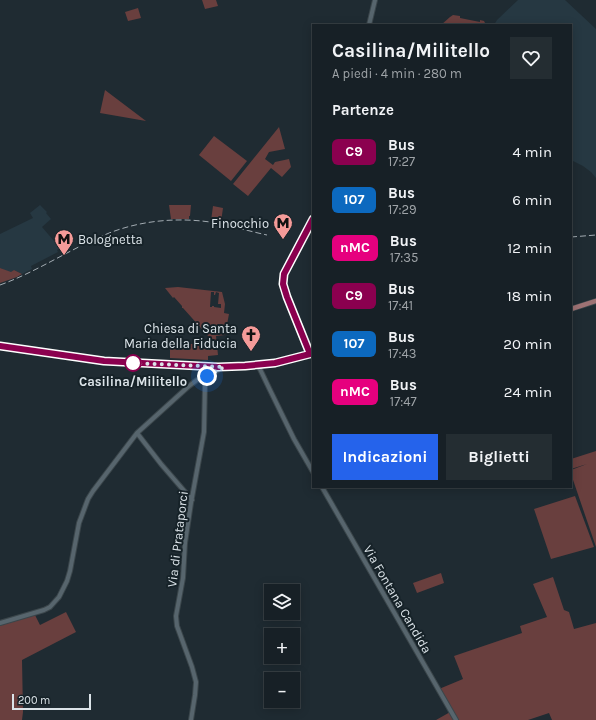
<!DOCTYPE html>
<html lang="it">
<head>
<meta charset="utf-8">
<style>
	:root { --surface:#172026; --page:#242d32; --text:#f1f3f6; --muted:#9ea3a7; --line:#363e43; --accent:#2563eb }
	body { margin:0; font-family:Karla,sans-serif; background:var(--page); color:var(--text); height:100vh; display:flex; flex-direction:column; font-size:15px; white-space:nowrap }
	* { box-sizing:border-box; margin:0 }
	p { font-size:13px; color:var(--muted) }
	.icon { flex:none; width:22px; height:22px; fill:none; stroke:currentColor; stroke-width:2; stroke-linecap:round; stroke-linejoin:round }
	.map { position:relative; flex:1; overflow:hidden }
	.sheet { position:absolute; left:312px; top:24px; width:260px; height:464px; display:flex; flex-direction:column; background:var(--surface); border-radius:0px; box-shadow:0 2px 10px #0003,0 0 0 1px var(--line) }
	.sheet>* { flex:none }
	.badge { padding:0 8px; border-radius:6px; font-size:14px; line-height:26px }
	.fabs { position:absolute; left:264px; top:584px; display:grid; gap:8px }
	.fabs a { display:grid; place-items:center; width:36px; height:36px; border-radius:0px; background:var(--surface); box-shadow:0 2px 10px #0003,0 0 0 1px var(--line); font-size:20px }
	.scale { position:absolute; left:12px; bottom:10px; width:79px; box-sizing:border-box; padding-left:4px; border:2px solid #dbe3e8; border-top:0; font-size:11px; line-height:14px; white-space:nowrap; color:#dbe3e8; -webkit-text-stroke:3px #162228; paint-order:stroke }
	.you { position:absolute; width:20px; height:20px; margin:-10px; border:3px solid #fff; border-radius:50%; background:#1a73e8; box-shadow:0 0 0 6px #1a73e833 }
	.map>.badge { position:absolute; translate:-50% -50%; box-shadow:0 0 0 2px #fff }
	h2 { padding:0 20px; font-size:15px; line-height:36px }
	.round { display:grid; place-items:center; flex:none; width:42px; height:42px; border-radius:0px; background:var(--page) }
	.headline { display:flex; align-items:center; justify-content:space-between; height:68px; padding:0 20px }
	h1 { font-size:19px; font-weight:700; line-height:30px }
	.button { display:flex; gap:8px; margin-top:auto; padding:8px 20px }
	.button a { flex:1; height:46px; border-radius:0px; background:var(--accent); color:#fff; font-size:16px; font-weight:700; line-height:46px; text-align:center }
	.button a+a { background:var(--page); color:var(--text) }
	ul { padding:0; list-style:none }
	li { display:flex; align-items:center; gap:12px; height:48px; padding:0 20px }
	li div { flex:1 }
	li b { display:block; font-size:15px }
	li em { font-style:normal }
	li .badge { min-width:44px; font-weight:700; text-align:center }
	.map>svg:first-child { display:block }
	.built { fill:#263842 }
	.green { fill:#693f3e; fill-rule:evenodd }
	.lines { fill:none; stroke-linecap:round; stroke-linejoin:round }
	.secondary-casing { stroke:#3b464b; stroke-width:6 }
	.primary-casing { stroke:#3b464b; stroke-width:6 }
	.secondary { stroke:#57656d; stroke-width:4 }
	.primary { stroke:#9e7274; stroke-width:4.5 }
	.rail { stroke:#a3acb2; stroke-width:1; stroke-dasharray:6 3; stroke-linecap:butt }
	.line-casing { stroke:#fff; stroke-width:9 }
	.line { stroke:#8b004f; stroke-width:6 }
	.walk { stroke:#dbe3e8; stroke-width:4; stroke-dasharray:0 7.2 }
	.stop-dot { fill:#fff; stroke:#8b004f; stroke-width:2 }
	.labels { text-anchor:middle; stroke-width:4; stroke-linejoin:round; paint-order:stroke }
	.poi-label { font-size:13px; fill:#dbe3e8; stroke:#162228; text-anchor:end }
	.stop-label { font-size:13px; font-weight:bold; fill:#dbe3e8; stroke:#162228 }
	.street-label { font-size:13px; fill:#dbe3e8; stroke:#162228 }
</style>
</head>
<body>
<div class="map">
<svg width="596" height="720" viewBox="0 0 596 720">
	<rect width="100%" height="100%" fill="#1f2b32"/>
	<path class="built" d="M 518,0 L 565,0 L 596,29 L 596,178 L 591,172 L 583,166 L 571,160 L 571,25 L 494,25 L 497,20 Z
		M 40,205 L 47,212 L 46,213 L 51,219 L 42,227 L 60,248 L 57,250 L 58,252 L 31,266 L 32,269 L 22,274 L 14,270 L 11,273 L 0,268 L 0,234 L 33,218 L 30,213 Z"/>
	<path class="green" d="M 202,0 L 216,0 L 218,6 L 205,9 Z
		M 138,8 L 141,18 L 128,21 L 125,12 Z
		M 453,15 L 460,16 L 460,18 L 480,22 L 480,20 L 484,21 L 486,25 L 441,25 L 450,17 Z
		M 105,90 L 146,121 L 100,113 Z
		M 279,127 L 285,149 L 269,152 L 265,159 L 273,165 L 275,162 L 289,159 L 291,167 L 282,177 L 271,168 L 248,196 L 233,184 Z
		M 214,136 L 247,161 L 231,181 L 199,155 Z
		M 169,205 L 191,205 L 190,216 L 189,216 L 189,219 L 171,219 Z
		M 213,206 L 223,208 L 221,222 L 211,221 Z
		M 0,268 L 11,272 L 14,270 L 22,274 L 17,277 L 0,283 Z
		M 178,287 L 222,292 L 225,304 L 224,313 L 229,314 L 225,335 L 216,336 L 218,355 L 208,356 L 208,360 L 170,358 L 170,348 L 173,346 L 209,342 L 209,337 L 183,308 L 182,308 L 182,306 L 174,297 L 173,298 L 165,288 ZM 211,292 L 214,292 L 214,295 L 215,295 L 216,292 L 219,293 L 218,304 L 221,304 L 221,308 L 214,307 L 214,306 L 212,306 L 212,307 L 210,307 Z
		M 596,451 L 596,547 L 571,474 L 571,470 L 587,464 L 571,469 L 571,459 Z
		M 575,496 L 594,547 L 551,559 L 534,509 Z
		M 441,573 L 444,583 L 417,593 L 413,583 Z
		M 553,577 L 564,610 L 569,612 L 574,629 L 596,623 L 596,720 L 552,720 L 549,713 L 528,720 L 436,720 L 452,711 L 439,689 L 463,679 L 454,656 L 522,633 L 520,626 L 547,617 L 533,584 Z
		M 66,612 L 76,632 L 22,660 L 23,712 L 22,720 L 0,720 L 0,623 L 34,613 L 40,625 Z"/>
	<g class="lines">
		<g class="secondary-casing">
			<path id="secondary" d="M 369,25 L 375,0
				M 310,354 L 285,290 L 283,279 L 287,269 L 313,219
				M 258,365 L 270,390 L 294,439 L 313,472
				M 137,433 L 161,464 L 192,500
				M 322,487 L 456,720
				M 0,623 L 44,610 L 50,607 L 59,597 L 67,581 L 70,571 L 79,523 L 88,499 L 93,491 L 137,433 L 189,386 L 197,380 L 209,375
				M 191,720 L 195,695 L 196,682 L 192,667 L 177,626 L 176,616 L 183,578 L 185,543 L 191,503 L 204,432 L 205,383 C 208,374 215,372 223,367"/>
		</g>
		<g class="primary-casing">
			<path id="primary" d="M 571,309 L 596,301
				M 0,346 L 104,361 L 218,367 L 245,366 L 274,363 L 287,361 L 313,353"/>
		</g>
		<use href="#secondary" class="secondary"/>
		<use href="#primary" class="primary"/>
		<path class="rail" d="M 571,237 L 596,235
			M 0,285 C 36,272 67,251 102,236 C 136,221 174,217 210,222 C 229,225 248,231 267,235"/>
	</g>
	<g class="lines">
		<g class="line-casing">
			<path id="line" d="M 0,346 L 104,361 L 218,367 L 245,366 L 275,363 L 310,354 L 287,297 L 283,284 L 284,274 L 313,219"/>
		</g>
		<use href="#line" class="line"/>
		<path class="walk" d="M 133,363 L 224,367 L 207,376"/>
	</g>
	<defs>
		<g id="metro-pin" transform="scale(1)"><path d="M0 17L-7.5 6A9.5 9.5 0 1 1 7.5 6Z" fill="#f59b99" stroke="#162228"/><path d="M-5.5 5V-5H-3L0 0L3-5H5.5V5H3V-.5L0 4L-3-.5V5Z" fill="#111"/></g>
		<g id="church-pin" transform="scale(1)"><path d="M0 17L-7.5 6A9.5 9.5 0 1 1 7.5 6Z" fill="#f59b99" stroke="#162228"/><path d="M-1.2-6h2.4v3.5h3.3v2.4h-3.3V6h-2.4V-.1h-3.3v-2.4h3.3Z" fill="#111"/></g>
	</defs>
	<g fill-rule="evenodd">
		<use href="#metro-pin" x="283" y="223"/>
		<use href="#metro-pin" x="64" y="239"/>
		<use href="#church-pin" x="251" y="335"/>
	</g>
	<circle class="stop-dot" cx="133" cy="363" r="8"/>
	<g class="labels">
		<g class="poi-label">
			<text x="269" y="228">Finocchio</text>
			<text x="78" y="244" text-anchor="start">Bolognetta</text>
			<text x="237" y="333">Chiesa di Santa<tspan x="237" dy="15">Maria della Fiducia</tspan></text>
		</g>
		<g class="stop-label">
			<text x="133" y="386">Casilina/Militello</text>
		</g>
		<g class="street-label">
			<text transform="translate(177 539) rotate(-83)" y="5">Via di Prataporci</text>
			<text transform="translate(398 599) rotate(60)" y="5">Via Fontana Candida</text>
		</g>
	</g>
</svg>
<div class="fabs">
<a><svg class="icon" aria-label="layers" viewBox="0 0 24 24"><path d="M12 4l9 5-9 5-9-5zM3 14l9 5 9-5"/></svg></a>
<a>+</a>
<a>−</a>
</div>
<div class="scale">200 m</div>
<div class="you" style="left:207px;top:376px"></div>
<section class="sheet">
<div class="headline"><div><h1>Casilina/Militello</h1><p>A piedi · 4 min · 280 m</p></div><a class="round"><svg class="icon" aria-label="heart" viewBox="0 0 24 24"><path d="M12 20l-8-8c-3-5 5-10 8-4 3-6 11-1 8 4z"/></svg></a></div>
<h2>Partenze</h2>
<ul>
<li><span class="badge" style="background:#8b004f;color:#fff">C9</span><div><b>Bus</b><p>17:27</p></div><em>4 min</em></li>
<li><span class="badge" style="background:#0c69bf;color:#fff">107</span><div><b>Bus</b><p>17:29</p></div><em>6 min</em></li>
<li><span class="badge" style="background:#e6007e;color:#fff">nMC</span><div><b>Bus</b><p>17:35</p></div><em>12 min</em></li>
<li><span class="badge" style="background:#8b004f;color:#fff">C9</span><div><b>Bus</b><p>17:41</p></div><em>18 min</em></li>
<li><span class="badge" style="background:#0c69bf;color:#fff">107</span><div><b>Bus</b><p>17:43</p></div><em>20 min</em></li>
<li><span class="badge" style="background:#e6007e;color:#fff">nMC</span><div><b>Bus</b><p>17:47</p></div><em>24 min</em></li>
</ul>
<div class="button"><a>Indicazioni</a><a>Biglietti</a></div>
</section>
</div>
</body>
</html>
